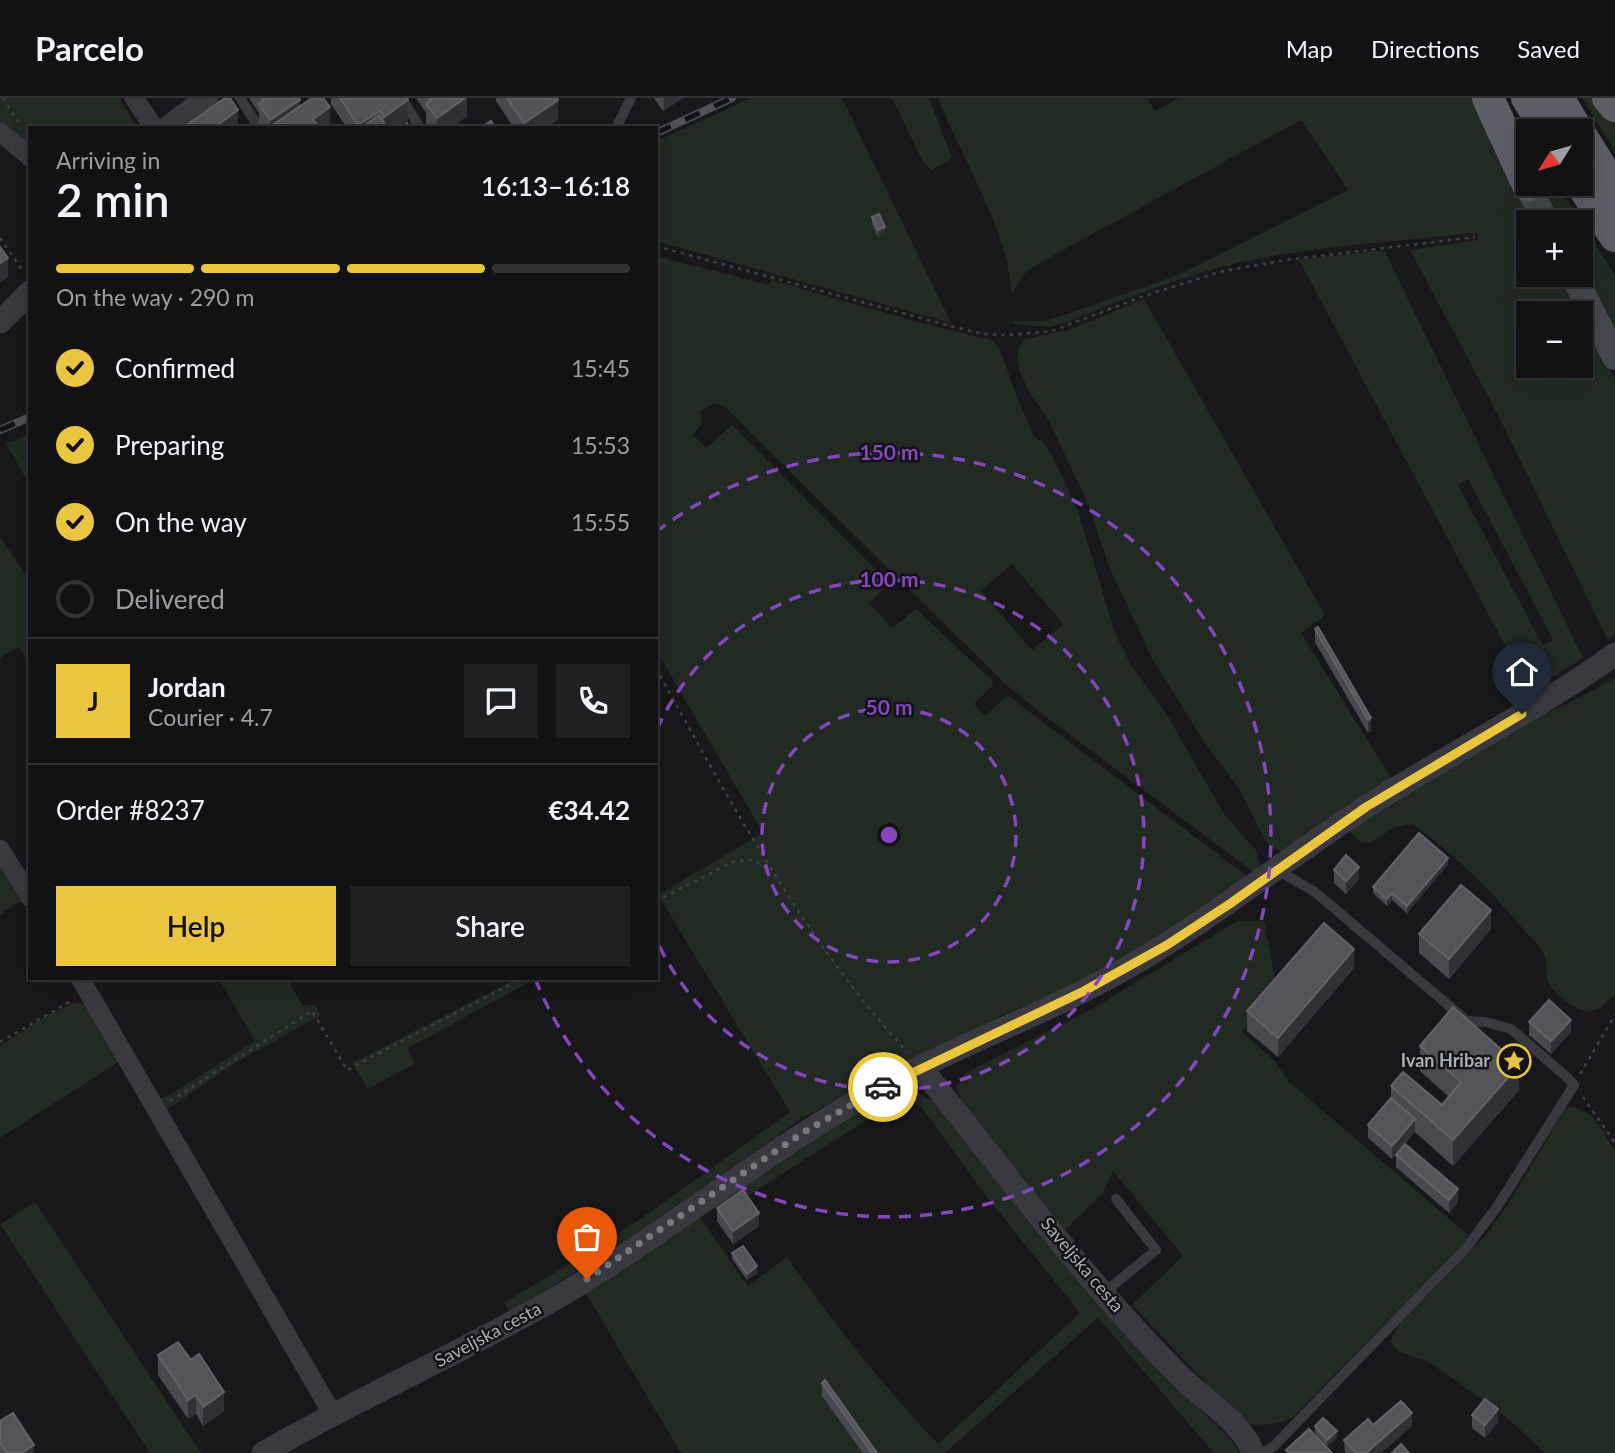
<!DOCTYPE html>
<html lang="en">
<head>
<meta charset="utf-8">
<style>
	:root { --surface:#121214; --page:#1f2022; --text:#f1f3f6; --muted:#9c9ea0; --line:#313234; --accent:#eac53f }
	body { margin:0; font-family:Lato,sans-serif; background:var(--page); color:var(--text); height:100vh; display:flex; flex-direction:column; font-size:26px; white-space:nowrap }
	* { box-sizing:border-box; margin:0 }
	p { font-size:23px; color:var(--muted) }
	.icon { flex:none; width:38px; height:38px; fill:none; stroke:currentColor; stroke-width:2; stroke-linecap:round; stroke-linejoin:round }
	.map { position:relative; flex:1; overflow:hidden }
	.sheet { position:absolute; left:28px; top:28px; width:630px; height:854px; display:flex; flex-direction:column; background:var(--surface); border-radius:0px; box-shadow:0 7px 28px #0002,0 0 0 2px var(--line) }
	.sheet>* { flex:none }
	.needle { width:46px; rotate:233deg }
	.buttons { position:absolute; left:1516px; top:21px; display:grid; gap:14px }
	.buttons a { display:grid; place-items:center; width:77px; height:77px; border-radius:0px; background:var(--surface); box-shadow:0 7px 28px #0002,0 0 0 2px var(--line); font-size:35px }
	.pin { position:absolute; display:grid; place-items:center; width:60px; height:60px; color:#fff; margin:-72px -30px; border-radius:50% 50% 50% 0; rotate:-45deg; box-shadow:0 0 7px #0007 }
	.pin .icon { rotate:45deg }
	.courier { position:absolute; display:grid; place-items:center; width:70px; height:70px; margin:-35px; border:5px solid #eac53f; border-radius:50%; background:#fff; color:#222; box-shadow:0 2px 9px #0007 }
	.headline em { font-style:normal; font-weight:600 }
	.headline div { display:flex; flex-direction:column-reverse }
	.headline { display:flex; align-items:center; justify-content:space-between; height:119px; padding:0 28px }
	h1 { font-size:46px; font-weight:600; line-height:52px }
	.bar { display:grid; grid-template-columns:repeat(4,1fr); gap:10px 7px; align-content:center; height:84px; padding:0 28px }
	.bar i { height:9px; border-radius:5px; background:var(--line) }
	.bar .active { background:var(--accent) }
	.bar p { grid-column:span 4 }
	.line { display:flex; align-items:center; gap:18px; padding:0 28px; border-top:2px solid var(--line) }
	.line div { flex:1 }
	.round { display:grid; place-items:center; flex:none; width:74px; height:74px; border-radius:0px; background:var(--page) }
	ol { padding:0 28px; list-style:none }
	li { display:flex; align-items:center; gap:21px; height:77px }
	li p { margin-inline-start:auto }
	li .icon { padding:7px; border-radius:50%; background:var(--accent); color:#111; stroke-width:4 }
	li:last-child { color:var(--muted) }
	li i { width:38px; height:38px; border:4px solid var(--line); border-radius:50% }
	.primary-button { display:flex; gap:14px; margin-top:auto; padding:14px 28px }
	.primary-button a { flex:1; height:80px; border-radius:0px; background:var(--accent); color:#111; font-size:28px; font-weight:600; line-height:80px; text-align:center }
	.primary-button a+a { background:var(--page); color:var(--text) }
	header { display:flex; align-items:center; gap:42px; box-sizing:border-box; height:98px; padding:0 35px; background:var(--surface); border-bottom:2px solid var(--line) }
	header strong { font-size:33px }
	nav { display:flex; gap:38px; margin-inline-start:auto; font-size:24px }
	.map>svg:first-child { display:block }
	.green { fill:#222a24; fill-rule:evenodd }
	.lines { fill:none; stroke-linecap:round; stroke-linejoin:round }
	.path { stroke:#3f4046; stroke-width:2.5; stroke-dasharray:3.5 5; stroke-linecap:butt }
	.service { stroke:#39393f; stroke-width:10 }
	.minor { stroke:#39393f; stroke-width:19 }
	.tertiary { stroke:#39393f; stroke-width:23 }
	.secondary { stroke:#47484f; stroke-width:26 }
	.trunk { stroke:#5d5e66; stroke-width:32 }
	.rail-casing { stroke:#505158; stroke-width:8 }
	.rail { stroke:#131315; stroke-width:5; stroke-dasharray:16; stroke-linecap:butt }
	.wall { fill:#49494f }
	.shaded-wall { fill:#313135 }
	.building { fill:#54545a; stroke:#626269; stroke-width:2 }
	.done { stroke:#787981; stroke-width:7; stroke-dasharray:0 12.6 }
	.route { stroke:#eac53f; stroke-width:9 }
	.ring { fill:none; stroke:#8546be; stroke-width:3.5; stroke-dasharray:12 9 }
	.labels { text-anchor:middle; stroke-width:5; stroke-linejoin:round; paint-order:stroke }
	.poi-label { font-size:18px; font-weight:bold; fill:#abadb9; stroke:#131315; text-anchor:end }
	.street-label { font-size:18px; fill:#abadb9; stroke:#131315 }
	.centre { fill:#8546be; stroke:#131315; stroke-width:3.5 }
	.ring-label { font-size:21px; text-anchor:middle; font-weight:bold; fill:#8546be; stroke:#131315; stroke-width:5; stroke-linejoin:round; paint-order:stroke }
</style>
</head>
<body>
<header>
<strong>Parcelo</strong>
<nav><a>Map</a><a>Directions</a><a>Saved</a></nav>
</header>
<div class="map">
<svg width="1615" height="1355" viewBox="0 0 1615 1355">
	<rect width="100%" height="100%" fill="#18181a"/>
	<path class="green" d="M0 0H119L136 27 133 30H30V52L0 26Z
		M752 0H842L951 225 656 143V43Z
		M892 0H929L952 60 931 72 923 64Z
		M938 0H1147L1155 13 1179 0H1471L1535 124H1528V177H1562L1615 282V535L1608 542 1499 319 1410 152 1478 142 1479 136 1471 135C1394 144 1314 148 1238 165 1180 178 1123 202 1067 224L1049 229 1014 226 1013 223H1044L1059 219 1178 177 1348 92 1301 22 1034 168 1024 176 1012 196C1009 180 1008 164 1003 148 986 97 958 50 938 0ZM1528 215H1580V268H1528Z
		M1582 0H1596L1615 21V53Z
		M1539 86H1557L1615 177V241L1580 169V124H1558Z
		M1384 152 1583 560 1540 587 1544 594 1533 600 1299 162ZM1468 381 1553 542 1543 548 1458 387Z
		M656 158 769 187 772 182 918 224 991 242 1000 251 1016 297 1035 340 1043 344 1053 359 1078 413 1115 535 1130 565 1167 617 1224 716 1256 752 1260 768 1256 776 1042 616 1004 585 724 308 714 305 700 314 702 326 693 337 706 350 732 327 889 485 869 505 892 530 916 511 992 582 993 587 974 606 985 618 1006 599H1010L1248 779 1249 783 1087 883 1006 915 958 941 879 978 801 1021 659 1121 510 1215 504 1205 603 1146 649 1115 790 1014 658 797 763 735 656 552ZM1012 466 1063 526 1032 552 981 493Z
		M1144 201 1325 517 1301 535 1393 683 1282 753 1271 749 1263 739 1240 692 1207 648 1154 564 1111 473 1085 399 1049 323 1029 294 1020 274 1017 261 1019 250 1024 241 1069 232Z
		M30 336V387L6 346Z
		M0 439 30 484V568L19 549 0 560Z
		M1615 580V896L1600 910 1587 914C1574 910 1551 895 1547 881 1545 871 1548 864 1543 854 1538 845 1529 838 1522 830 1491 791 1453 756 1413 726L1396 729 1369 745 1360 744 1349 732 1403 698 1546 614 1563 608Z
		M0 762 25 801 0 817Z
		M1237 823H1264L1277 892 1242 934 1274 962 1288 983 1467 1136 1466 1143 1292 1320 1274 1326 1249 1327 1225 1305 1132 1207 1183 1158 1113 1073 1102 1096 1065 1132 961 1002 956 988 965 975 1092 911Z
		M218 880H287L302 907H315L321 917 235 965 165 1013 157 1001 171 996 255 943Z
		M519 880H537L408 950 414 966 368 991 352 965Z
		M76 905 86 906 123 961 0 1040V948C24 933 48 913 76 905Z
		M899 991H913L935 1005 1149 1260 1230 1341 1240 1355H1214L1098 1220 945 1355H681L585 1194 699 1118 748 1188 787 1159C834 1225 882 1287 938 1346L1080 1215 987 1099 919 1006 907 1003 873 1018 746 1099 740 1090 799 1050Z
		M1569 1009C1594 1010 1602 1034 1615 1053V1355H1545L1506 1319 1432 1266 1399 1253 1390 1244 1398 1228 1486 1137 1514 1097 1564 1012Z
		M35 1104 201 1355H150L0 1126Z"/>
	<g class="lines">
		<path class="path" d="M3 0 18 23 16 26
			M0 140 24 175
			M656 148 950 228 984 236 1007 237 1052 233 1144 198 1223 173 1286 162 1475 139
			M656 570C730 704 803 840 907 954
			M656 803 735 763 753 762 768 771
			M0 944 71 903
			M1580 976 1615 917
			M1583 999 1615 1045
			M170 1003 312 913 347 972 522 880"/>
		<path class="service" d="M240 0 259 30
			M402 0 420 30
			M616 30 631 0
			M1104 1195 1156 1152 1116 1101
			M1263 1355 1274 1348 1467 1149 1499 1106 1574 987 1568 980 1511 931 1486 924 1467 923 1315 794 1277 772"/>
		<path class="minor" d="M134 0 154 30
			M0 34 30 59
			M0 751 30 799
			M80 880 333 1317"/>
		<path class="tertiary" d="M167 30 207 0
			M0 224 30 194
			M921 970C1005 1074 1086 1184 1181 1279 1202 1300 1244 1326 1253 1355
			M263 1355C364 1297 470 1251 570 1192 677 1127 772 1049 881 989 960 946 1045 916 1123 872 1208 824 1284 762 1366 709 1448 656 1536 613 1615 556"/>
		<path class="secondary" d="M1518 69 1546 124
			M1573 177 1615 259"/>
		<path class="trunk" d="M1488 0 1528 87
			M1527 0 1548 33
			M1558 0 1578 33
			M1608 0 1615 8
			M1580 36 1615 92
			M1580 84 1615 138"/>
		<defs>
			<path id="rail" d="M656 35 732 0
				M0 332 30 319"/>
		</defs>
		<use href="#rail" class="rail-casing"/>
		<use href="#rail" class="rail"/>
	</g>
	<path class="wall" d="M249 0H299L300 8 330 29 328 30H262L259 26V15Z
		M331 0H407L408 22 396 30H347L331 6Z
		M416 0H467V18L451 30H429L426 25V15Z
		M496 0H557L558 21 546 30H514L496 3Z
		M654 0H683L663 13Z
		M872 119 885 136 878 139 872 126Z
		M1315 531 1371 620V633L1368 635 1315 544Z
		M1448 766 1407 815 1392 802 1387 808 1373 795V789Z
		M1334 772 1359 781 1346 796 1334 785Z
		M1491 831 1449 881 1419 855V836Z
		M1354 870 1278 959 1247 933V913Z
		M1529 924 1571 934 1551 956 1529 937Z
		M1420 948 1519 992 1453 1068 1415 1034 1392 1061 1368 1040V1027L1391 1000V988L1442 1007 1449 999 1420 973Z
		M1396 1057 1458 1104 1449 1115 1396 1069Z
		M717 1110 759 1128 733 1146 717 1123Z
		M732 1155 757 1175 747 1182 732 1161Z
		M158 1257 224 1313 203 1328 196 1316 188 1321 158 1277Z
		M822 1285 877 1355H863L822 1298Z
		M1472 1317 1498 1324 1485 1340 1472 1330Z
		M0 1323 34 1355H0Z
		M1373 1327 1412 1328 1381 1355H1345L1344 1342Z
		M1315 1328 1337 1340 1327 1348 1315 1335Z"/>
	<path class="shaded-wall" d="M465 0H467V18L451 30H437V20Z
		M664 0H683L663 13Z
		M300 2V22L274 26V30H270V22Z
		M408 2V22L396 30H384V19Z
		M558 2V21L546 30H524V25Z
		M330 9V29L328 30H313V21Z
		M238 12V30H219V26Z
		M380 13V30H358V27Z
		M885 129V136L878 139V132Z
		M8 160V179L0 184V165Z
		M1371 620V633L1368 635V622Z
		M1448 760V766L1407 815V808Z
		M1359 769V781L1346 796V783Z
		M1392 795V802L1387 808V801Z
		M1491 812V831L1449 881V861Z
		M1354 851V870L1278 959V940Z
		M1571 922V934L1551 956V943Z
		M1519 967V992L1453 1068V1042Z
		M1415 1021V1034L1392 1061V1048Z
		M1458 1091V1104L1449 1115V1102Z
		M759 1115V1128L733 1146V1133Z
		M757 1168V1175L747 1182V1176Z
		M224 1294V1313L203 1328V1309Z
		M196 1297V1316L188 1321V1302Z
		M1498 1311V1324L1485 1340V1327Z
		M1412 1315V1328L1381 1355H1366Z
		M1337 1333V1340L1327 1348V1342Z
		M34 1347V1355H22Z"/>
	<path class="building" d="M225 0H230L238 12 219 26 222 30H188L187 27Z
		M262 0H299L300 2 270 22 259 6 264 3Z
		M312 0H323L330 9 313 21 319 30H276L274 26Z
		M340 0H407L408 2 384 19 380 13 358 27Z
		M429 0H465L437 20 426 6 431 2Z
		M507 0H557L558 2 524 25Z
		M379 17 387 30H361Z
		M491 23 495 30H480Z
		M407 25 410 30H401Z
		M879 116 885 129 878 132 872 119Z
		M0 149 8 160 0 165Z
		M1318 529 1371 620 1368 622 1315 531Z
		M1419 735 1448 760 1407 808 1392 795 1387 801 1373 789Z
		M1346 757 1359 769 1346 783 1334 772Z
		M1461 787 1491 812 1449 861 1419 836Z
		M1324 825 1354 851 1278 940 1247 913Z
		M1549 902 1571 922 1551 943 1529 924Z
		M1453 909 1519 967 1453 1042 1391 988 1403 974 1442 1007 1461 984 1420 948Z
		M1391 1000 1415 1021 1392 1048 1368 1027Z
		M1405 1046 1458 1091 1449 1102 1396 1057Z
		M743 1092 759 1115 733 1133 717 1110Z
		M743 1148 757 1168 747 1176 732 1155Z
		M178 1244 191 1262 199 1256 224 1294 203 1309 196 1297 188 1302 158 1257Z
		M825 1282 877 1355H872L822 1285Z
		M1485 1301 1498 1311 1485 1327 1472 1317Z
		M1401 1303 1412 1315 1366 1355H1356L1344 1342 1368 1321 1373 1327Z
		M13 1315 34 1347 22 1355H7L0 1345V1323Z
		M1323 1320 1337 1333 1327 1342 1315 1328Z
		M1309 1331 1332 1355H1289L1286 1352Z
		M1401 1346 1409 1355H1392Z"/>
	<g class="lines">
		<path class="done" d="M587 1181 804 1034 883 989"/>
		<path class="route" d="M883 989 1084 893 1167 847 1231 805 1366 709 1522 616"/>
	</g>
	<g class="ring">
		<circle cx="889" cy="737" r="127"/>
		<path d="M657 631A255 255 0 1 1 657 843"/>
		<path d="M656 434A382 382 0 1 1 536 883"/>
	</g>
	<defs>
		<symbol id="sight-ring" viewBox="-11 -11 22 22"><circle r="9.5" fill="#131315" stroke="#eac53f" stroke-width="1.5"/><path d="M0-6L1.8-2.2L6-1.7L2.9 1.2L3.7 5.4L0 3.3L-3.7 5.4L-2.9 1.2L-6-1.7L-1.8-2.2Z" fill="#eac53f"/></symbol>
	</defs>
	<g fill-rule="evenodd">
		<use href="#sight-ring" x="1495" y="944" width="38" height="38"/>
	</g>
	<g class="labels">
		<g class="poi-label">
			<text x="1490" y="969">Ivan Hribar</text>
		</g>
		<g class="street-label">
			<text transform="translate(1082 1167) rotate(50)" y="6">Saveljska cesta</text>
			<text transform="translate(488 1237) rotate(-28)" y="6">Saveljska cesta</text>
		</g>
	</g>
	<circle cx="889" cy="737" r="10" class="centre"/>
	<g class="ring-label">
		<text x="889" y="362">150 m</text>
		<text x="889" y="489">100 m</text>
		<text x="889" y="617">50 m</text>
	</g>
</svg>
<div class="buttons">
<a><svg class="needle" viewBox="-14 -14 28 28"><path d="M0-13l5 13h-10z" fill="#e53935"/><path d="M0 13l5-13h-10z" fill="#9c9ea0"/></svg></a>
<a>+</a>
<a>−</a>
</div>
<div class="pin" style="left:587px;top:1181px;background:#ea580c"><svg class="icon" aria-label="bag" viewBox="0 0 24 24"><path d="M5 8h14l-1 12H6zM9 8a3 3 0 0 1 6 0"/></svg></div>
<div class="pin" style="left:1522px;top:616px;background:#1f2937"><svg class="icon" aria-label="home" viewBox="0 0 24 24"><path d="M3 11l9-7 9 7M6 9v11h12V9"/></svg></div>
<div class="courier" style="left:883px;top:989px"><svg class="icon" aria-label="car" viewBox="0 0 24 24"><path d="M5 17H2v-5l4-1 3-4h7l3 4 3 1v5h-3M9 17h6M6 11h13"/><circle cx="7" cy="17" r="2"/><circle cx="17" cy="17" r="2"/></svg></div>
<section class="sheet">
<div class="headline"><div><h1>2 min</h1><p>Arriving in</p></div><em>16:13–16:18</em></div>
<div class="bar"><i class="active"></i><i class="active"></i><i class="active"></i><i></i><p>On the way · 290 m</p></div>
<ol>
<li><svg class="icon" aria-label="check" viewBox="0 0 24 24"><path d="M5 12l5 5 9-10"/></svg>Confirmed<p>15:45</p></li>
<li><svg class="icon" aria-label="check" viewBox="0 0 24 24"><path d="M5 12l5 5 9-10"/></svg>Preparing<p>15:53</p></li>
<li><svg class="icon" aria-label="check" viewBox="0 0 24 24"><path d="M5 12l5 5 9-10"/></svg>On the way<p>15:55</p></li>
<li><i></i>Delivered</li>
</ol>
<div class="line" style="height:126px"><b class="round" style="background:var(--accent);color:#111">J</b><div><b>Jordan</b><p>Courier · 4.7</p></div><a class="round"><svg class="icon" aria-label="chat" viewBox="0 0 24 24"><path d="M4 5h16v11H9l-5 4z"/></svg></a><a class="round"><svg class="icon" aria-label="phone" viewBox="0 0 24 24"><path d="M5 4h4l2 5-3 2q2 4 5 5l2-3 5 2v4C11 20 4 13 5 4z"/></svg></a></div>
<div class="line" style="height:91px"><div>Order #8237</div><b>€34.42</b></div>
<div class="primary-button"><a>Help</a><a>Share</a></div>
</section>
</div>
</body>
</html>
